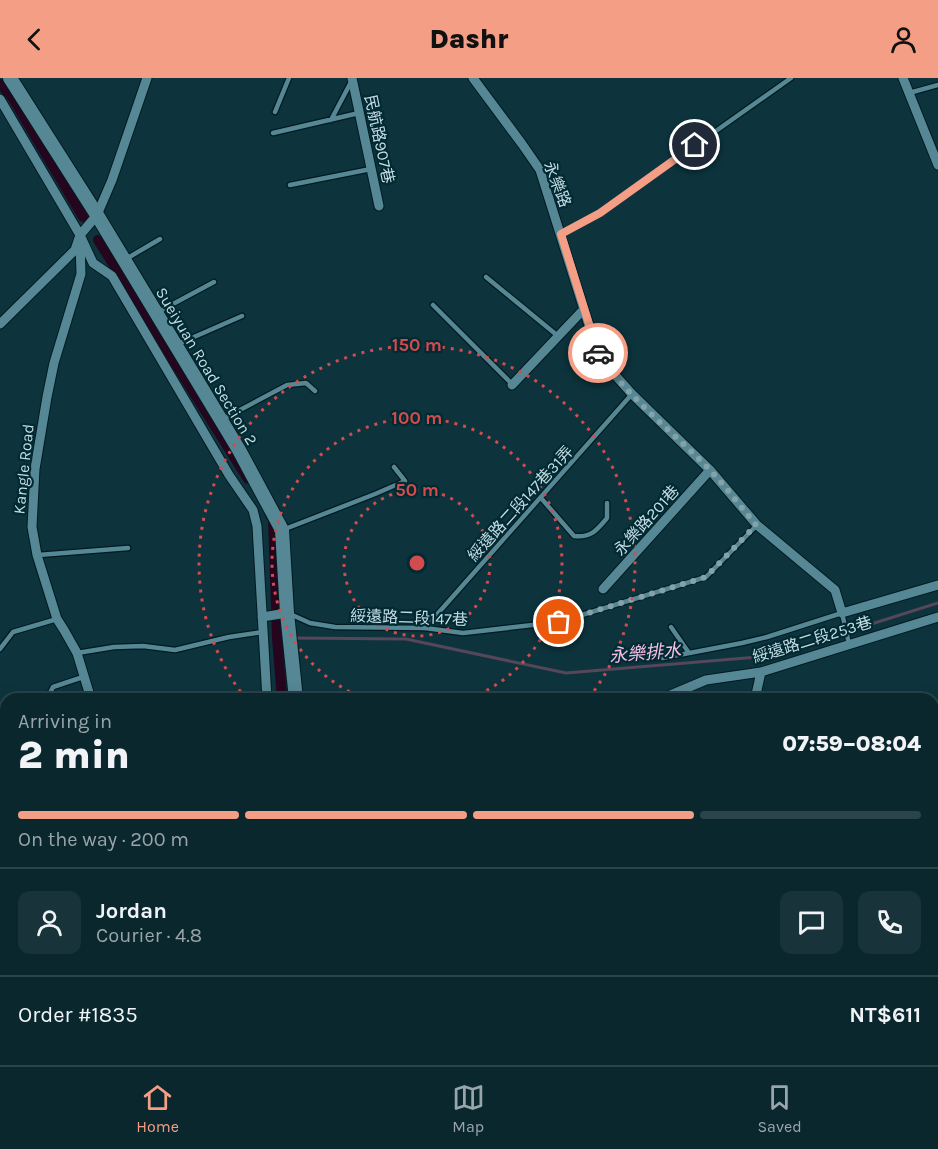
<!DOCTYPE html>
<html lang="en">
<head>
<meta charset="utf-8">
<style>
	:root { --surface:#0a272e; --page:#18333a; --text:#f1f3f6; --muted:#99a5aa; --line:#2a444a; --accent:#f49e86 }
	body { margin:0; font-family:Karla,"Noto Sans TC",sans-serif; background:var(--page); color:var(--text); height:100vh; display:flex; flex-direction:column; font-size:22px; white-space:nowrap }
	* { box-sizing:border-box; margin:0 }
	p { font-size:20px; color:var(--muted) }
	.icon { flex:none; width:33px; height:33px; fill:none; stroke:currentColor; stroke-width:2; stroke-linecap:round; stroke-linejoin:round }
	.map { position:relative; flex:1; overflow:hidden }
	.sheet { position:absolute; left:0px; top:615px; width:939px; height:372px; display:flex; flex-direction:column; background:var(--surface); border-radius:18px 18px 0 0; box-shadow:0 3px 15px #0003,0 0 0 2px var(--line) }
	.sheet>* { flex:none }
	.pin { position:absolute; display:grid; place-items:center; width:51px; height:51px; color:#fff; margin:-26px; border:3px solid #fff; border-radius:50%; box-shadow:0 2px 6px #0007 }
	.courier { position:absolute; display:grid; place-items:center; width:60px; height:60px; margin:-30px; border:4px solid #f49e86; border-radius:50%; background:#fff; color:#222; box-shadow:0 2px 8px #0007 }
	.summary em { font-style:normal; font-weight:800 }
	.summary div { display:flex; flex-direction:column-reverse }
	.summary { display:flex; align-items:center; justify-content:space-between; height:102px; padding:0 18px }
	h1 { font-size:39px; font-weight:800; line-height:45px }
	.bar { display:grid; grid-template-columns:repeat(4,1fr); gap:9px 6px; align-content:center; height:72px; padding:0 18px }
	.bar i { height:8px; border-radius:4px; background:var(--line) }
	.bar .active { background:var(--accent) }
	.bar p { grid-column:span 4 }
	.line { display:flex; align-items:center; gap:15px; padding:0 18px; border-top:2px solid var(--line) }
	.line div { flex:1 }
	.round { display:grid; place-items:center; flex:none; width:63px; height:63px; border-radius:12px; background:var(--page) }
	header { display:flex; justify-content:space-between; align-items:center; height:78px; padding:0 18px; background:var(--accent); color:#111; font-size:27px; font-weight:800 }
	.tab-bar { display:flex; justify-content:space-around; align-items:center; height:84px; border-top:2px solid var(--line); background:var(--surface); font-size:16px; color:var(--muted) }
	.tab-bar a { display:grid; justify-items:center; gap:3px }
	.tab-bar .active { color:var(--accent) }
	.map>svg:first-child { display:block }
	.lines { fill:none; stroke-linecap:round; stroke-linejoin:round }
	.stream { stroke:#55465a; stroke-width:3 }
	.canal { stroke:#26061f; stroke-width:10 }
	.lane-casing { stroke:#021a21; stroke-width:7 }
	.street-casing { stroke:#021a21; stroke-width:11 }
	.secondary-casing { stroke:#021a21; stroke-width:16 }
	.lane { stroke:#568794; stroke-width:4.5 }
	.street { stroke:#568794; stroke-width:9 }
	.secondary { stroke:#568794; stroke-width:14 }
	.done { stroke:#84a2aa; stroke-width:6; stroke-dasharray:0 10.8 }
	.route { stroke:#f49e86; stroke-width:8 }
	.ring { fill:none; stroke:#d24c4e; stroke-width:3; stroke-dasharray:3 6 }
	.labels { text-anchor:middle; stroke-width:4.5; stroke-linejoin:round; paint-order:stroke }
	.street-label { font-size:16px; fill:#c4dde4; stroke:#022a33 }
	.water-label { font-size:18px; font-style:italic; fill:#f6c1e7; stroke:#022a33 }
	.centre { fill:#d24c4e; stroke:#022a33; stroke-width:3 }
	.ring-label { font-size:18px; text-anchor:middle; font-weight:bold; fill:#d24c4e; stroke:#022a33; stroke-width:4.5; stroke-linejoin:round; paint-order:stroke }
</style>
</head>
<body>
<header><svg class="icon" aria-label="back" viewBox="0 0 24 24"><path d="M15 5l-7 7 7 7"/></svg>Dashr<svg class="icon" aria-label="person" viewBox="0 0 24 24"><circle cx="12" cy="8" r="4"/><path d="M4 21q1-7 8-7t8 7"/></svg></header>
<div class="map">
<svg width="938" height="987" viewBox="0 0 938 987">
	<rect width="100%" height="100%" fill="#0d343d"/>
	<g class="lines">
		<path class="stream" d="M294 560 406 561 566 595 770 578 938 525"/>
		<path class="canal" d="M0 6 12 19 83 139
			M98 162 248 401
			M270 437 273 441 277 560 282 621
			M479 981 482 987"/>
		<defs>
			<path id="lane" d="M909 15 938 7
				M275 34 289 0
				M331 42 351 4
				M273 55 359 35
				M290 107 371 91
				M561 156 600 135 791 0
				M126 181 160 161
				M486 199 558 258
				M433 227 512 306
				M158 234 214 204
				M178 266 242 238
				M223 341 287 307 306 305 315 313
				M541 420 574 458C591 460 597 452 607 440V425
				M285 451 375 416 405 403 394 389
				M38 477 128 470
				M290 536 310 545 335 549 425 550 463 555 559 544 706 499 757 447
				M671 549 689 575
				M425 550 632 316
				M0 571 13 554 57 541
				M77 575 114 569 143 568 175 572 229 559 263 554
				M636 578 663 580 742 565 767 559 842 535 849 566
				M47 621 53 609 83 599
				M0 651 6 650
				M0 711H6
				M0 814 6 819
				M0 946 6 945
				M182 981 186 987"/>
			<path id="street" d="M352 0 379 128
				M473 0 522 66 540 92 598 276 615 297 632 316 710 392 757 447 835 512 842 535 938 507
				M903 0 938 87
				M0 21 80 157 93 185 112 198 229 397 253 432 257 448 267 621
				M80 163 81 196 54 285 47 319 35 391 32 449 37 477 57 541 64 552 77 575 91 621
				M0 246 75 172 80 157 97 137 112 102 147 0
				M512 307 584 231
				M603 511 710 392
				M262 539 287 535
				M661 621 706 602 761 594 938 539
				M755 621 761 594
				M468 981 472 987
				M53 987 58 981"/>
			<path id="secondary" d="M10 0 97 137 221 342 239 372 282 452 287 535 296 621
				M498 981 502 987"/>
		</defs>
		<use href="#lane" class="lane-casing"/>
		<use href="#street" class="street-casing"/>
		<use href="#secondary" class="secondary-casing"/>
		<use href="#lane" class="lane"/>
		<use href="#street" class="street"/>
		<use href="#secondary" class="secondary"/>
	</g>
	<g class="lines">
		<path class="done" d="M559 544 706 499 756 447C741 429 726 409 709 391 672 353 627 319 598 275"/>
		<path class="route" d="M598 275 561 156 600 135 695 67"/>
	</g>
	<g class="ring">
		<circle cx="417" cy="485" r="73"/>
		<path d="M366 621A145 145 0 1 1 468 621"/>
		<path d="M246 621A218 218 0 1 1 588 621"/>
	</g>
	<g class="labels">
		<g class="street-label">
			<text transform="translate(380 61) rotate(78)" y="6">民航路907巷</text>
			<text transform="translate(558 106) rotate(69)" y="6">永樂路</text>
			<text transform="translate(207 288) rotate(59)" y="6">Sueiyuan Road Section 2</text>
			<text transform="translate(23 391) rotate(-84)" y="6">Kangle Road</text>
			<text transform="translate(520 425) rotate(-48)" y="6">綏遠路二段147巷31弄</text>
			<text transform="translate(646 442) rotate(-48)" y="6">永樂路201巷</text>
			<text transform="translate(409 539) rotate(2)" y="6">綏遠路二段147巷</text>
			<text transform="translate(812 561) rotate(-17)" y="6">綏遠路二段253巷</text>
		</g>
		<g class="water-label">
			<text transform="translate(645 575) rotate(-5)" y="6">永樂排水</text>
		</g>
	</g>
	<circle cx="417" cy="485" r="9" class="centre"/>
	<g class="ring-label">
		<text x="417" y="273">150 m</text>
		<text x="417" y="346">100 m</text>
		<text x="417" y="418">50 m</text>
	</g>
</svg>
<div class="pin" style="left:559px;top:544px;background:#ea580c"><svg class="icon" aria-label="bag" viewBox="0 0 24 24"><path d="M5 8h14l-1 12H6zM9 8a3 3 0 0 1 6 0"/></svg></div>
<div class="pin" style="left:695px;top:67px;background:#1f2937"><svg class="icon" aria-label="home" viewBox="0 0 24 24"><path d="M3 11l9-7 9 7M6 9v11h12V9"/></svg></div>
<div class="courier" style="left:598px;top:275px"><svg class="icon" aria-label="car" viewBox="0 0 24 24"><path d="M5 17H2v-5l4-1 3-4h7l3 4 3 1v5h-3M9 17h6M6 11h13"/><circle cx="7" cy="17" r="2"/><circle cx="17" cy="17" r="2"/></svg></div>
<section class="sheet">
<div class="summary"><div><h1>2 min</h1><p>Arriving in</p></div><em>07:59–08:04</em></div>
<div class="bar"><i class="active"></i><i class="active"></i><i class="active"></i><i></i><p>On the way · 200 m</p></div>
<div class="line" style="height:108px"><a class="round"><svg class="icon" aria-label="person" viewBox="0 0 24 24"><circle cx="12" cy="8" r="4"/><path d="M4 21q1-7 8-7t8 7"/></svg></a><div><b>Jordan</b><p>Courier · 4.8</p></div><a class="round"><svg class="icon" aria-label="chat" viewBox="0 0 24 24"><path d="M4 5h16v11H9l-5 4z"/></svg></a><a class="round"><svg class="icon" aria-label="phone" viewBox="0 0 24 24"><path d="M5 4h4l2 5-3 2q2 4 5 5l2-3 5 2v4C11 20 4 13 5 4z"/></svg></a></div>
<div class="line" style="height:78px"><div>Order #1835</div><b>NT$611</b></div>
</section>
</div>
<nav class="tab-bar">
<a class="active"><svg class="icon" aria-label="home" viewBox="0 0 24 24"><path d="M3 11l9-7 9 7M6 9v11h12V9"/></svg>Home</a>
<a><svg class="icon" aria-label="map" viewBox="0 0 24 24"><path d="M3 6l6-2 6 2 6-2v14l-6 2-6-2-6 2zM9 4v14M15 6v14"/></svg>Map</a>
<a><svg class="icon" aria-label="saved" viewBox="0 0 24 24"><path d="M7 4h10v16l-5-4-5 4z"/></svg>Saved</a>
</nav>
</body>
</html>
